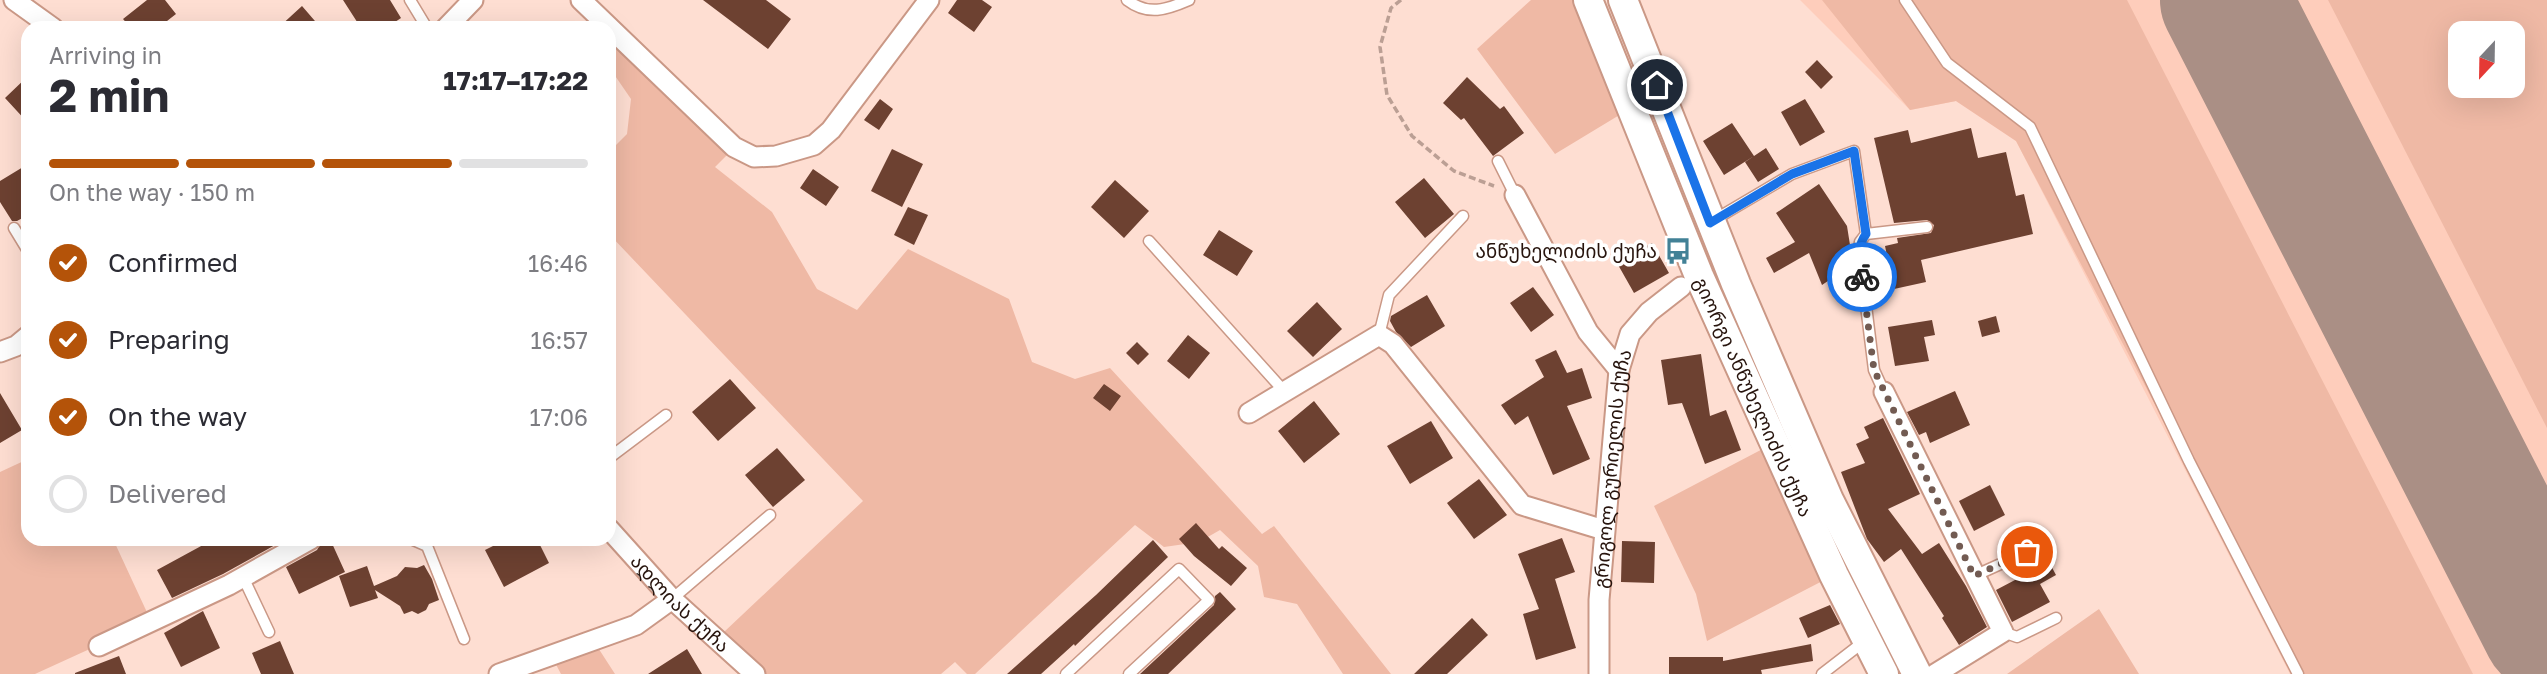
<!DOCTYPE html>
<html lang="en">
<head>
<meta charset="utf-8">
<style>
	:root { --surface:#fff; --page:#f7f7f7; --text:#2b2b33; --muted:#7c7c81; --line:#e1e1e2; --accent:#b45309 }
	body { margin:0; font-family:"Golos Text","Noto Sans Georgian",sans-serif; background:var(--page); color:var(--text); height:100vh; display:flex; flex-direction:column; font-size:26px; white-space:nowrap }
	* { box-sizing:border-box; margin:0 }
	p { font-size:23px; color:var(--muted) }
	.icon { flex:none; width:38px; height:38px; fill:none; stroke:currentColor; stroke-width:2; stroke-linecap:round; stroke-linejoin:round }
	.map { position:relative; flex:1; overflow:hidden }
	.sheet { position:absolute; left:21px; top:21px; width:595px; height:525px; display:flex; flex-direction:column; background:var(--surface); border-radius:21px; box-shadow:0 7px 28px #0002 }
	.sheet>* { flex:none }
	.needle { width:46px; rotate:202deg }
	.tools { position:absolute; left:2448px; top:21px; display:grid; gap:14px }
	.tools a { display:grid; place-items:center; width:77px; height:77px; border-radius:14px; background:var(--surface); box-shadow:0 7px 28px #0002; font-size:35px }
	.pin { position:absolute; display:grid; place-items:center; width:60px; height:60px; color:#fff; margin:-30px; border:4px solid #fff; border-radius:50%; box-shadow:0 2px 7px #0007 }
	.courier { position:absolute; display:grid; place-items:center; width:70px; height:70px; margin:-35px; border:5px solid #1a73e8; border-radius:50%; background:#fff; color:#222; box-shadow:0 2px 9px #0007 }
	.overview em { font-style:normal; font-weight:700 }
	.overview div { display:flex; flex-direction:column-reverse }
	.overview { display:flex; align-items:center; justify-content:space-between; height:119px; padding:0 28px }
	h1 { font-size:46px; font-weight:700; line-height:52px }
	.bar { display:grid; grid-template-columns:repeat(4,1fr); gap:10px 7px; align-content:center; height:84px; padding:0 28px }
	.bar i { height:9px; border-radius:5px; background:var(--line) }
	.bar .on { background:var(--accent) }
	.bar p { grid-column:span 4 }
	ol { padding:0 28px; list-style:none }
	li { display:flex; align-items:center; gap:21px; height:77px }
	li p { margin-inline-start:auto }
	li .icon { padding:7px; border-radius:50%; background:var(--accent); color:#fff; stroke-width:4 }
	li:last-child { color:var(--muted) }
	li i { width:38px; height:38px; border:4px solid var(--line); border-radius:50% }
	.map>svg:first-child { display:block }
	.built { fill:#fecdbb; fill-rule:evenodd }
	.green { fill:#efb9a5; fill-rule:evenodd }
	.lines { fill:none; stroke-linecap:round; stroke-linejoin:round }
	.runway { stroke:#aa8f85; stroke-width:130 }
	.building { fill:#6d4131 }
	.lane-casing { stroke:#ca9886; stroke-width:13 }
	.street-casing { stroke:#ca9886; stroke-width:23 }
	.secondary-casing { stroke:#ca9886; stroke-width:32 }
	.path { stroke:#bb9f94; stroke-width:3.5; stroke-dasharray:7 3.5; stroke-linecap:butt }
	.lane { stroke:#fff; stroke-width:10 }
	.street { stroke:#fff; stroke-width:19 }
	.secondary { stroke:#fff; stroke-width:28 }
	.done { stroke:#725b52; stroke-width:7; stroke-dasharray:0 12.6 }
	.route { stroke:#1a73e8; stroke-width:9 }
	.labels { text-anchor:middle; stroke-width:7; stroke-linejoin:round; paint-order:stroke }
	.poi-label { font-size:19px; fill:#27140d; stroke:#fff; text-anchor:end }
	.street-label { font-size:19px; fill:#27140d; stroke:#fff }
</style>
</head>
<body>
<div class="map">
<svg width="2547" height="674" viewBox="0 0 2547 674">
	<rect width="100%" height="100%" fill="#feded2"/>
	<path class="built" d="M1800 0H2547V674H2290L2016 141 1956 101 1910 110ZM2460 33H2513V86H2460Z"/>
	<path class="green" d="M1531 0H1588L1631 108 1555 154 1477 49Z
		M1822 0H2127L2473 674H2297L2016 141 1956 101 1910 110Z
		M2328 0H2547V428ZM2460 33H2513V86H2460Z
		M609 39 730 152 715 167 772 212 817 289 857 310 908 249 1009 299 1032 362 1075 379 1110 368 1262 534 1274 526 1391 674H1343L1297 604 1264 597 1258 566 1220 530 1199 542 1164 547 1135 525 975 674H967L955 662 941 674H766L724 632 863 501 609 234V152L627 134 631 99 609 67Z
		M1774 443 1834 575 1707 641 1696 594 1654 506Z
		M28 459V539H113L151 621 35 674H0V472Z
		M2099 609 2139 674H2007Z
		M593 640 615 674H561L551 655Z"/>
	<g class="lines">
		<path class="runway" d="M2225 0 2547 628"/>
	</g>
	<path class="building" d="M147 0H165L176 14 158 28H131L123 19Z
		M343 0H390L401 18 386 28H361Z
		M703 0H766L791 19 768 49Z
		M957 0H982L992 7 974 32 948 13Z
		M302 6 321 28H278Z
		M1817 60 1833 77 1821 89 1805 72Z
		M28 76V123L5 98Z
		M1467 77 1500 109 1504 106 1524 133 1493 156 1464 118 1461 120 1443 103Z
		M880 99 893 109 879 130 864 120Z
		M1805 99 1825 132 1800 146 1781 112Z
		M1732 123 1754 156 1724 175 1703 141Z
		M1971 128 1978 158 2006 152 2016 196 2024 194 2033 234 1921 260 1926 282 1894 289 1885 246 1898 243 1897 238 1931 233 1934 225 1927 220 1894 223 1874 138 1908 130 1911 143Z
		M1766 148 1779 169 1758 182 1745 162Z
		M892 149 923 164 902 207 871 191Z
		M28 164V215L17 221H12L0 202V181Z
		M813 169 839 187 826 206 800 188Z
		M1424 178 1454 214 1425 238 1395 202Z
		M1115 180 1149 211 1124 238 1091 207Z
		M1819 184 1847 226 1853 264 1822 285 1809 253 1774 273 1766 258 1795 242 1776 213Z
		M908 207 928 215 914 245 894 235Z
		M1219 230 1253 251 1237 276 1203 255Z
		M1652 243 1669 273 1634 293 1617 263Z
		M1533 287 1554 315 1531 332 1510 303Z
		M1427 295 1445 326 1411 347 1396 332 1390 321 1391 316Z
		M1317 302 1342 329 1313 357 1287 331Z
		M1996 316 2000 332 1982 337 1978 321Z
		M1932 320 1935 335 1924 337 1929 361 1895 366 1888 327Z
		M1188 335 1210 353 1189 379 1167 361Z
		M1137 342 1149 354 1138 365 1126 353Z
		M1556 350 1567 373 1582 368 1592 398 1567 406 1590 459 1553 475 1528 416 1515 425 1501 405 1544 377 1535 360Z
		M1701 354 1710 416 1726 410 1741 450 1705 464 1682 403 1668 405 1661 360Z
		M730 379 756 408 718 441 692 412Z
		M1104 384 1121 396 1110 411 1093 398Z
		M1955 391 1970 425 1930 443 1926 432 1919 435 1907 412Z
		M0 393 22 430 0 443Z
		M1314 401 1340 434 1304 463 1278 431Z
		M1883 418 1920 494 1888 509 1922 554 1939 543 1966 586 1987 627 1959 645 1942 618 1944 616 1901 549 1884 562 1867 539 1841 472 1865 463 1856 444 1869 438 1864 427Z
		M1431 421 1453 458 1410 484 1387 446Z
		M777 448 805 480 773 507 745 475Z
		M1479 479 1507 515 1474 539 1447 503Z
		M1990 485 2005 515 1974 531 1959 501Z
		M1196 523 1219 549 1222 546 1247 568 1231 586 1194 556 1179 539Z
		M1562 538 1575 572 1555 579 1576 648 1536 660 1523 614 1539 609 1518 554Z
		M214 539H286L223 574 172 598 157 570Z
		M323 539H330L345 572 299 594 286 567 317 550Z
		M507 539H537L549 563 504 587 485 550Z
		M1153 540 1168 557 1075 646 1074 644 1041 674H1007L1096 595Z
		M1622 541 1655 542 1654 583 1621 582Z
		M2049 562 2056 575 2040 584 2050 602 2012 622 1996 590Z
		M424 565 432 579 439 600 429 604 426 610 418 614 412 611 404 614 400 606 375 590 378 598 350 607 339 576 367 566 374 586 397 576 405 567 417 568Z
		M1220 592 1236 609 1168 674H1140L1214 605 1215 596Z
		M1830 605 1840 624 1808 638 1799 618Z
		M203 611 220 648 181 667 164 633Z
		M1472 618 1488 635 1447 674H1414Z
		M280 641 294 674H261L252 653Z
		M1811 644 1813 661 1761 670 1762 674H1669V657H1723V661Z
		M687 649 702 674H648Z
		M119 656 126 674H75V673Z"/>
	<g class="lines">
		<defs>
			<path id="lane" d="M410 0 427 28
				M1127 0C1148 16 1166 10 1189 0
				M1905 0 1947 63 2030 127 2189 461 2298 674
				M1498 161 1515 195
				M1714 220 1792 174 1854 151 1866 234 1860 242 1859 249 1874 370 1884 392
				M14 228 28 251
				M1866 234 1927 227
				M1149 241 1284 391
				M1379 335 1389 295 1463 216
				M609 458 666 415
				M411 539 427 546 464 639
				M1974 576 2027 552 2028 538
				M243 577 269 632
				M672 599 770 515
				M2003 632 2017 637 2056 618
				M1066 674 1179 569 1209 600 1129 674
				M1822 674 1866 640"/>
			<g id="street">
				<path d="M14 0 53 28"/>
				<path d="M581 0 734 147 754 157 776 156 814 145 831 130 929 0"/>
				<path d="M446 28 473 0"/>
				<path d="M1515 195 1588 332 1619 370"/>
				<path d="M0 352 16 346 28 336"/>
				<path d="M1884 392 2003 632 1935 674"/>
				<path d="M1249 413 1379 335 1393 344 1522 505 1604 530"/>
				<path id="s1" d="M609 529 672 599 755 674"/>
				<path d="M99 646 229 585 311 539"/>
				<path d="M499 674 636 625 672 599"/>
				<path id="s2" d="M1599 674V600L1619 370 1630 334 1649 312 1681 287"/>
			</g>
			<g id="secondary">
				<path id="s3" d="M1588 0 1699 276 1834 575 1884 674"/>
				<path d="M1623 0 1736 284 1829 500 1917 674"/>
			</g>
		</defs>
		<use href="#lane" class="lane-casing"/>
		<use href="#street" class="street-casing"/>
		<use href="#secondary" class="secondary-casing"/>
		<path class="path" d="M1401 0 1391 8 1380 47 1387 95 1412 136 1454 171 1494 186"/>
		<use href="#lane" class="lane"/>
		<use href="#street" class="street"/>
		<use href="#secondary" class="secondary"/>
	</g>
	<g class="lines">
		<path class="done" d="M1862 277 1874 370 1974 576 2027 552"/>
		<path class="route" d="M1657 85 1710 223 1792 174 1854 151 1866 234C1856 248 1860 261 1862 277"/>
	</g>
	<defs>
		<symbol id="bus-bare" viewBox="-9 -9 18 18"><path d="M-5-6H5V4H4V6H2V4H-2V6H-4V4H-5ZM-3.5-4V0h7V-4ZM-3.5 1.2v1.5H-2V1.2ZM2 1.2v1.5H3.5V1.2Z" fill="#428196" stroke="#fff" stroke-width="2.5" paint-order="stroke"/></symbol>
	</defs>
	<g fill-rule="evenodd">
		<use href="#bus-bare" x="1659" y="232" width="38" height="38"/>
	</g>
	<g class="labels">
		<g class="poi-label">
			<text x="1657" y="258">ანწუხელიძის ქუჩა</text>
		</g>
		<g class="street-label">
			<text dy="7" stroke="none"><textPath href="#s3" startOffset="430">გიორგი ანწუხელიძის ქუჩა</textPath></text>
			<text dy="7" stroke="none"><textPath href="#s2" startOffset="206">გრიგოლ გურიელის ქუჩა</textPath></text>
			<text dy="7" stroke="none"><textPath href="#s1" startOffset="103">ადლიას ქუჩა</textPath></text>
		</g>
	</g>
</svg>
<div class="tools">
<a><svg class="needle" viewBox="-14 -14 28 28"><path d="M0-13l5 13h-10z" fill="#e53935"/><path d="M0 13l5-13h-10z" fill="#7c7c81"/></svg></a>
</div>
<div class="pin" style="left:2027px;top:552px;background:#ea580c"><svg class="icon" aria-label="bag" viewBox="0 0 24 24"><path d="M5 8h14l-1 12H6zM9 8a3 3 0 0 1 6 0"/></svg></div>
<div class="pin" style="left:1657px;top:85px;background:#1f2937"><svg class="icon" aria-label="home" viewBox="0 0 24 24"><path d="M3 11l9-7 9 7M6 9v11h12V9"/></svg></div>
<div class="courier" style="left:1862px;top:277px"><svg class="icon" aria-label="bike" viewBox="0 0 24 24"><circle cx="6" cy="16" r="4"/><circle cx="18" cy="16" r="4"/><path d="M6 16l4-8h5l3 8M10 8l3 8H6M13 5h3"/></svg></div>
<section class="sheet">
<div class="overview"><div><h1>2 min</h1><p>Arriving in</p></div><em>17:17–17:22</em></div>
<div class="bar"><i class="on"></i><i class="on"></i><i class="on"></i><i></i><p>On the way · 150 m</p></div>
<ol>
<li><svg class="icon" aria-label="check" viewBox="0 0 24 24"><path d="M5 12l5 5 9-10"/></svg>Confirmed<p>16:46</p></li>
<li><svg class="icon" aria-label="check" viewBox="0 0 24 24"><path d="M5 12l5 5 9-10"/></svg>Preparing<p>16:57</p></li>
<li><svg class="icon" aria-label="check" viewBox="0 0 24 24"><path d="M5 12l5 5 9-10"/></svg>On the way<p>17:06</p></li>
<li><i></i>Delivered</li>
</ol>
</section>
</div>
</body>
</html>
